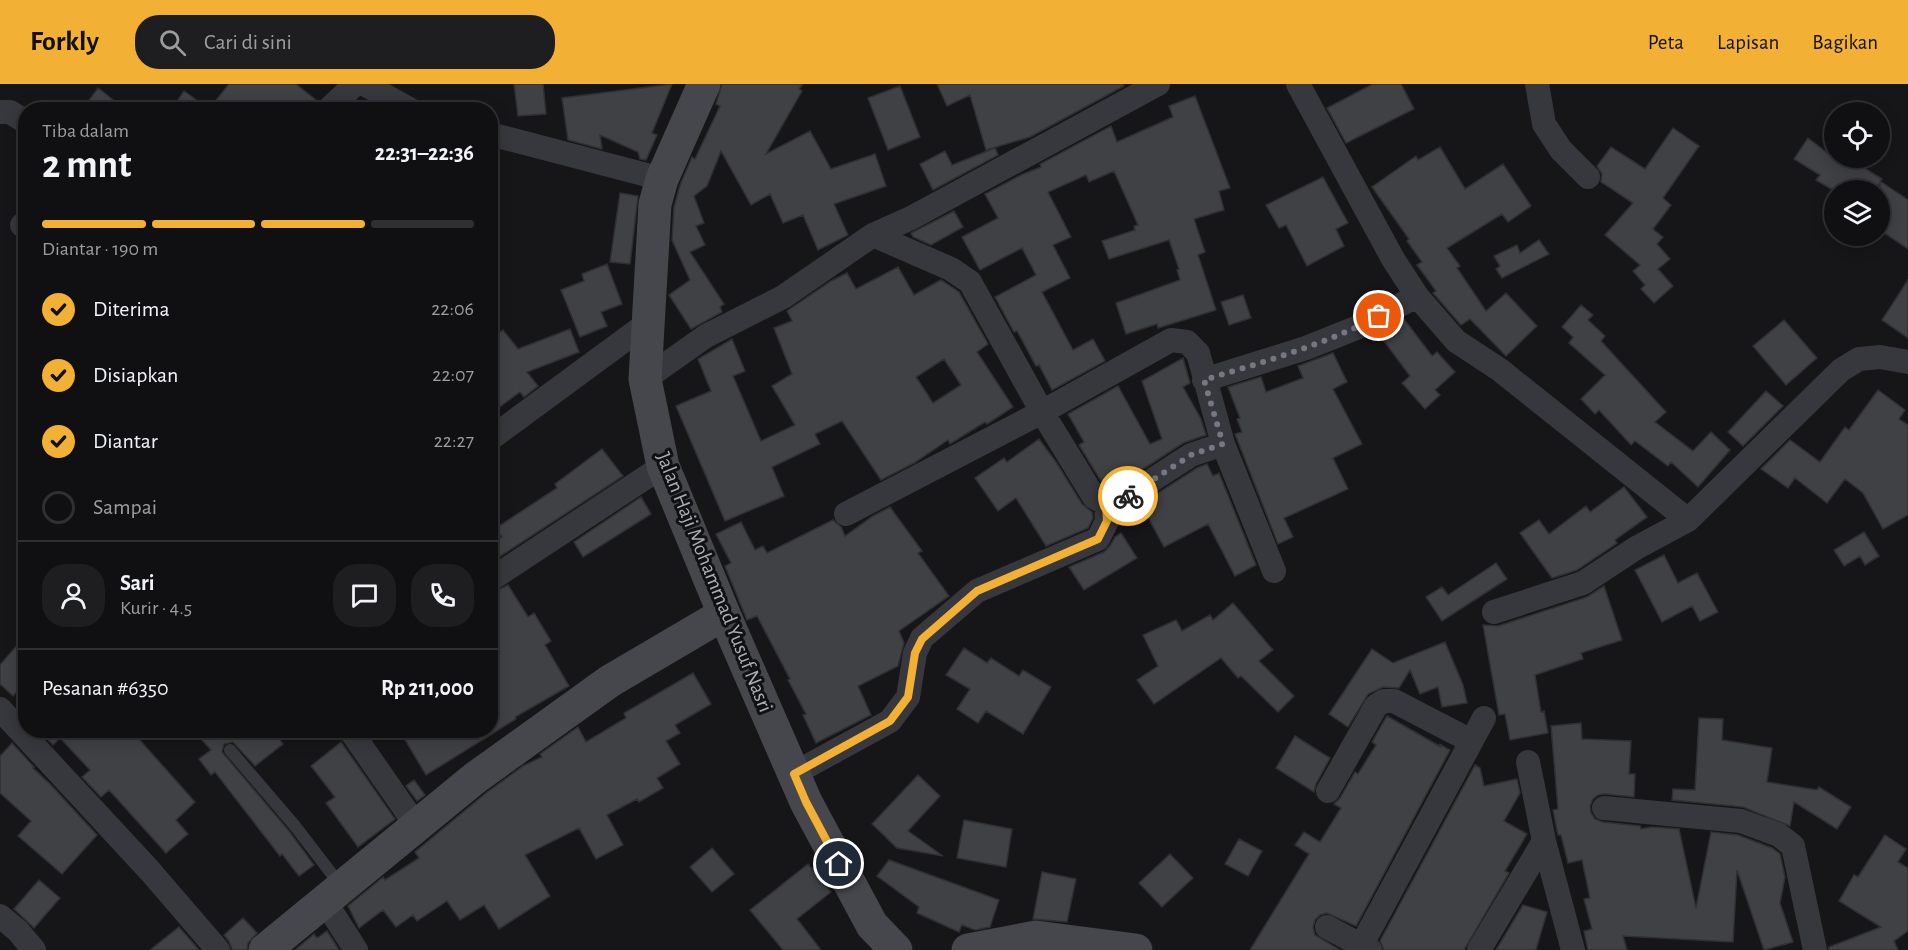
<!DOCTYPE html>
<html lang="id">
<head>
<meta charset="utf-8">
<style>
	:root { --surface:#101012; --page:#1e1e20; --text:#f1f3f6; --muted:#9c9d9f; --line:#303032; --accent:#f2b134 }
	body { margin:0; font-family:"Alegreya Sans",sans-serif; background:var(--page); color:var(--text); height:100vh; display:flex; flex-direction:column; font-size:22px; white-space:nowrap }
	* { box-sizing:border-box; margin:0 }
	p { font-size:20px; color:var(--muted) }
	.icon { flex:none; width:33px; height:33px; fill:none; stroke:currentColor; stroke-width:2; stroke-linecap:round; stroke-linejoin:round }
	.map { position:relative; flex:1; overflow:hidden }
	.drawer { position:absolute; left:18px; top:18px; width:480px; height:636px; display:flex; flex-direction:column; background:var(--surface); border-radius:24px; box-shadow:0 3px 15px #0003,0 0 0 2px var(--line) }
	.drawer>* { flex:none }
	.controls { position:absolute; left:1824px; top:18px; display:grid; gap:12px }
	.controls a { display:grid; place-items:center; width:66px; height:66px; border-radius:50%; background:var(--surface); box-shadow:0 3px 15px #0003,0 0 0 2px var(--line); font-size:30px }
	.pin { position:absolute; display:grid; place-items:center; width:51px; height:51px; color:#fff; margin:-26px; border:3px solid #fff; border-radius:50%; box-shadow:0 2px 6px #0007 }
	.courier { position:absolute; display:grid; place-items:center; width:60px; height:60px; margin:-30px; border:4px solid #f2b134; border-radius:50%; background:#fff; color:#222; box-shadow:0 2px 8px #0007 }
	.headline em { font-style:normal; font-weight:700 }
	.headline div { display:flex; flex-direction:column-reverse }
	.headline { display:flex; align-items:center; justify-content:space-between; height:102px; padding:0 24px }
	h1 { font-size:39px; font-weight:700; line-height:45px }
	.bar { display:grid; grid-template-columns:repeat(4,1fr); gap:9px 6px; align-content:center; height:72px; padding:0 24px }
	.bar i { height:8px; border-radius:4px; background:var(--line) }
	.bar .active { background:var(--accent) }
	.bar p { grid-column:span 4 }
	.line { display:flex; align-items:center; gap:15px; padding:0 24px; border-top:2px solid var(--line) }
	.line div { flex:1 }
	.round { display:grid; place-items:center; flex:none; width:63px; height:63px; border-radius:24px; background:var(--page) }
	ol { padding:0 24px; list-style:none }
	li { display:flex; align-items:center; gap:18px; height:66px }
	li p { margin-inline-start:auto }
	li .icon { padding:6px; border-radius:50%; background:var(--accent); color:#111; stroke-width:4 }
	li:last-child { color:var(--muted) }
	li i { width:33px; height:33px; border:3px solid var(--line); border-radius:50% }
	header { display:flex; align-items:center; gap:36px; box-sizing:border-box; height:84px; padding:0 30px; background:var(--accent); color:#111 }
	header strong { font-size:28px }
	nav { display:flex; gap:33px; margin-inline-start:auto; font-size:21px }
	.search { width:420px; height:54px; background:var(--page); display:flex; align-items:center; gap:15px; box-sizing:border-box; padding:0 21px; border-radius:24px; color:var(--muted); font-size:22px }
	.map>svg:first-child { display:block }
	.building { fill:#404145; stroke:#303034; stroke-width:1.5; fill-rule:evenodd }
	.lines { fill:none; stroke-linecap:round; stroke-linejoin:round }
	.lane { stroke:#37383d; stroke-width:12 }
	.street { stroke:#37383d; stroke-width:24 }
	.secondary { stroke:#45474d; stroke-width:33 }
	.done { stroke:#757880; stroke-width:6; stroke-dasharray:0 10.8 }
	.route { stroke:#f2b134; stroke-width:8 }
	.labels { text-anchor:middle; stroke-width:6; stroke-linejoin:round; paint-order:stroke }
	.street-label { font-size:21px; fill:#a8adb8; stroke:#111113 }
</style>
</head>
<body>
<header>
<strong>Forkly</strong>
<div class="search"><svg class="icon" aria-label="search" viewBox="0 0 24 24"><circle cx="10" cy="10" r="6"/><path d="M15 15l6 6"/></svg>Cari di sini</div>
<nav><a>Peta</a><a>Lapisan</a><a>Bagikan</a></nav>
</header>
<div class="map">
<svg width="1908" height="866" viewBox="0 0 1908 866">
	<rect width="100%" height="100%" fill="#161618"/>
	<path class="building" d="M229 0H296L316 16 308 26H171L184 7 209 25Z
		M514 0H543L546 30 518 32Z
		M672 0 652 49 657 51 646 76 640 75 638 68 600 51 602 65 568 56 562 14Z
		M722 0H803L799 5 802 7 766 70 810 47 831 85 875 70 886 102 834 120 848 151 818 166 803 131 783 139 770 110 751 121 721 67 707 102 694 112 704 139 696 142 705 161 690 168 724 220 720 223 722 228 691 245 669 211 690 196 672 156 674 123 680 101 692 73 695 75 720 22 716 20Z
		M937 0H1123L1124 2 1030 53 986 66 970 11 947 22Z
		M1373 0H1401L1414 25 1346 59 1327 24Z
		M900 2 920 53 888 66 868 14Z
		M98 4 126 26H82Z
		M1195 12 1230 104 1219 107 1224 126 1194 135 1205 168 1198 171 1216 226 1158 244 1157 240 1126 250 1116 219 1180 196 1177 186 1179 185 1169 156 1109 175 1102 157 1135 146 1134 142 1138 141 1114 87 1089 98 1086 91 1048 108 1071 153 1053 161 1070 194 1042 208 1073 266 1093 255 1105 277 1052 306 1039 281 1036 282 1017 247 1014 248 995 213 1036 191 1022 164 980 186 962 153 998 134 985 110 1021 91 1041 83 1040 80 1111 42 1117 58 1173 33 1169 22Z
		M1673 44 1699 62 1663 114 1671 121 1653 145 1663 153 1657 160 1670 175 1658 185 1673 202 1654 219 1641 205 1645 201 1633 187 1640 181 1605 151 1633 119 1601 98 1602 90 1597 82 1611 63 1645 85Z
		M1808 54 1834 74H1862L1858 80 1882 95 1880 97 1908 116V165L1880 146V99L1874 106H1833L1816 96 1820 91 1794 75Z
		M1440 63 1465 105 1503 80 1531 122 1508 138 1502 130 1447 164 1460 182 1457 184 1486 227 1506 209 1537 242 1506 272 1470 235 1461 241 1433 209 1436 207 1417 181 1422 178 1407 157 1409 155 1372 103 1416 72 1418 76Z
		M995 64 998 71 933 106 920 80 945 67 952 81Z
		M1323 93 1348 139 1336 145 1344 162 1307 182 1286 141 1279 144 1266 121Z
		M620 109 638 112 630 180 610 178Z
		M954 127 963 143 931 161 913 153 911 149Z
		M1539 156 1549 170 1502 194 1496 185 1500 182 1494 172 1517 161 1520 169Z
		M607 180 622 220 601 228 607 242 580 253 561 206 584 197 582 190Z
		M898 183 914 211 941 196 959 208 988 260 977 268 1013 323 987 340 985 338 950 360 948 356 914 379 881 396 842 337 815 350 820 360 772 383 784 412 725 437 676 322 711 307 698 275 732 255 745 287 733 292 761 357 795 341 772 302 792 290 774 244 792 237 787 227 831 197 847 189 856 205ZM944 275 961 301 933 319 916 293Z
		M1908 196V254L1882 236Z
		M1243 211 1251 234 1229 241 1221 218Z
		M1581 221 1593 231 1588 236 1605 252 1601 257 1666 328 1655 338 1693 367 1711 348 1730 366 1698 403 1671 378 1668 382 1635 357 1631 361 1599 326 1595 330 1581 315 1605 291 1569 259 1573 253 1562 243Z
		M1404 235 1432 272 1437 268 1455 288 1435 306 1440 311 1425 325 1402 299 1410 292 1378 249Z
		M1784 236 1817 274 1786 301 1753 262Z
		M570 245 579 268 527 288 538 302 524 313 520 308 490 330V255L503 246 518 265Z
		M1333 269 1347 298 1333 305 1362 360 1333 374 1348 405 1284 434 1293 453 1278 460 1237 355 1235 350 1242 348 1237 335 1240 334 1228 303 1261 293 1266 308 1303 294 1298 282Z
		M1183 274 1190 299 1183 303 1201 335 1206 351 1183 359 1111 406 1104 402 1079 361 1084 358 1068 330 1118 302 1150 360 1162 355 1142 297Z
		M1878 306 1905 326 1899 335 1908 341V431L1883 445 1863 409 1845 395 1827 419 1795 394 1788 404 1761 385 1790 356 1820 378 1845 343 1849 346Z
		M1766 307 1783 322 1743 362 1728 348Z
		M1039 355 1056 378 1082 420 1092 428 1093 434 1088 444 1046 462 1016 414 998 427 975 394 1004 374 1007 378Z
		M602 365 623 392 490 479V460L502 453 496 444 557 404 555 400Z
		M1207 380 1213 392 1219 389 1256 481 1235 492 1208 440 1164 463 1141 420 1197 384Z
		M1624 403 1647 433 1615 456 1617 459 1577 486 1552 494 1520 449 1539 436 1549 450 1586 422 1590 428Z
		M641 413 651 430 583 473 574 458Z
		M890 423 922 467 918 469 949 512 899 547 904 559 898 582 858 602 871 631 816 659 803 631 806 630 788 596 790 595 757 532 747 536 725 482 731 479 716 450 741 438 755 466 763 462 767 469 833 436 841 443 845 452 873 432Z
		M1864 448 1879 472 1865 481 1860 472 1844 482 1834 466Z
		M1121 449 1137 474 1084 506 1069 483 1104 468 1110 462 1115 453Z
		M1664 471 1678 499 1697 489 1718 528 1700 537 1692 522 1662 538 1635 486Z
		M1496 479 1507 495 1442 537 1426 513 1442 503 1448 511Z
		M508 501 528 533 534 529 551 557 545 561 569 602 515 633 516 635 426 691 404 654 417 646H490V510Z
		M1604 502 1622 556 1581 569 1583 575 1535 591 1541 628 1544 627 1548 649 1510 656 1505 630 1499 631 1483 541 1498 542 1587 513Z
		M1233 519 1273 566 1259 577 1294 612 1278 628 1241 592 1238 594 1221 574 1154 620 1137 596 1158 582 1143 551 1176 536 1182 547 1210 531 1213 536Z
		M26 551V598L13 612 0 600V581Z
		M1445 558 1463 601 1467 619 1442 623 1438 603 1420 610 1410 586 1399 604 1383 603 1368 610 1348 643 1329 630 1372 565 1393 579Z
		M964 564 987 579 991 574 1019 592 1023 586 1051 603 1023 650 986 627 978 639 957 625 970 605 946 591Z
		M693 589 711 620 675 641 680 649 666 657 680 680 657 694 663 704 639 718 637 715 607 731 623 761 596 775 579 744 525 771 550 812 499 845 484 821 460 836 447 817 417 837 413 831 396 843 383 826 359 844 348 822 383 793 385 796 419 774 415 768 486 709 523 682 542 673 540 670 578 643 586 658 626 634 624 629Z
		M1387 632 1441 663 1439 660 1450 666 1356 842 1327 829 1320 831 1315 836 1313 843 1315 851 1340 866H1250L1309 770 1295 761 1304 748 1320 758 1341 724 1334 720 1340 714 1355 688 1358 690 1376 661 1372 658Z
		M1699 634 1723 635 1722 656 1772 664 1767 698 1817 706 1819 703 1851 723 1837 745 1794 718 1790 742 1743 723 1672 716 1673 705 1695 706Z
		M1581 639 1582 655 1631 657 1629 690H1635L1634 713 1605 710 1598 711 1593 715 1590 722 1591 729 1595 735 1603 738 1640 742 1641 745 1652 743 1679 745 1696 824 1711 748 1738 751 1772 764 1780 770 1785 793 1780 819 1793 858 1764 866 1737 786 1733 858 1623 852 1627 866H1588L1584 847 1592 845 1584 815 1590 814 1582 776 1568 779 1561 751H1558L1553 726 1558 725 1551 642Z
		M39 646H131L195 718 176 736 188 750 166 769 109 706 101 713 82 693 90 686 60 654 53 661Z
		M193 646H273L283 660 255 682 233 658 224 660 222 668 289 747 314 781 299 792 282 770 280 772 215 688 211 691 199 675 211 666Z
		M1295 652 1330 674 1316 700 1314 708 1276 684Z
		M341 658 395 735 358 763 326 719 335 713 311 682Z
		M12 659 34 683 33 684 50 700 97 751 62 790 18 752 31 737 0 709V672Z
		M1475 681 1480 684 1484 702 1517 695 1520 709 1504 737 1527 750 1505 787 1509 789 1464 866H1384L1380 857Z
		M918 691 940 712 908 747 943 772 897 764 872 740Z
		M414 696 425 711 417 717 406 702Z
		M964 736 1012 745 1006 783 957 774Z
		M1885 751 1906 765 1898 778 1908 784V847L1894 857 1898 866H1829V863L1881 843 1839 817 1854 791 1858 793Z
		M1239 755 1262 767 1248 792 1225 780Z
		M712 764 734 790 712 808 690 783Z
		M1170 770 1193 794 1162 823 1139 799Z
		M889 776 999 816 990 843 975 846 962 841 959 848 917 829 919 823 877 792Z
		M808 780 831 808 797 835 821 866H783L750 826Z
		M1042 788 1076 795 1067 838 1033 835Z
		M39 796 60 814 34 844 14 825Z
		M1523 821 1547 828 1536 866H1496Z
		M243 834 257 849 248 859 247 866H232L229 857 224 851Z
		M179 843 199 866H150Z
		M327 847 339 866H295L314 850 317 854Z"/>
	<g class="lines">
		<path class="lane" d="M230 666 295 742 341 802"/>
		<path class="street" d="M364 0 411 26
			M1298 0 1393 175 1417 212 1456 257 1500 286 1688 436
			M1537 0 1544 40 1561 66 1588 93
			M328 26 355 0
			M0 28H10L26 38
			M490 50 662 95
			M22 141 26 138
			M873 151 911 134 1158 0
			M645 295 706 252 783 213 873 151 951 185 970 198 1042 328 1094 413 1106 420H1115L1191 371 1223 360 1198 269 1187 258 1171 256 1042 328 846 430
			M1204 296 1306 264 1361 242 1417 212
			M490 355 649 238
			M1223 360 1274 487
			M490 496 663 382
			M1494 528 1583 499 1636 464 1688 436 1841 286 1859 275 1880 273 1908 278
			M0 625 150 787 218 866
			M350 646 416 741
			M1528 678 1544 757 1573 866
			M793 690 890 637 908 613 915 569 922 554 977 507 1098 455 1107 437 1106 420
			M1328 707 1376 622 1384 617H1394L1471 657
			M1604 724 1741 737 1779 751 1793 762 1815 866
			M324 816 356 866
			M0 832 18 847 34 866
			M1327 843 1370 866
			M1361 862 1484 634
			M1479 866 1544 757"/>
		<path class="secondary" d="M704 0 662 95 655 120 645 295 663 382 724 530 806 718 872 841 896 866
			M265 866 475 694 610 597 724 530
			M968 866 1036 853 1136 866"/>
	</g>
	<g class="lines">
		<path class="done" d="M1128 412 1191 371 1223 360 1204 296C1263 278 1324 261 1379 232"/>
		<path class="route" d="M839 780 806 718 794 690 890 637 908 613 915 569 922 555 977 507 1098 455 1107 437 1106 420H1115L1128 412"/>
	</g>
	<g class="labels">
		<g class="street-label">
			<text transform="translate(715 498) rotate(68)" y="7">Jalan Haji Mohammad Yusuf Nasri</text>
		</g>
	</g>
</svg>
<div class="controls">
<a><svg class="icon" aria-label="locate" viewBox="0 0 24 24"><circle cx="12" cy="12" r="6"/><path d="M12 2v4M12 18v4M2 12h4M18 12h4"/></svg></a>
<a><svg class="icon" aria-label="layers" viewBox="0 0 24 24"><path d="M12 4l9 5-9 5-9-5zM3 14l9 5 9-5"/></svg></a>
</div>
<div class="pin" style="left:1379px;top:232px;background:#ea580c"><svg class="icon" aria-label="bag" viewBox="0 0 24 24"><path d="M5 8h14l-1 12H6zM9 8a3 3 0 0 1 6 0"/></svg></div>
<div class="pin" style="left:839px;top:780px;background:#1f2937"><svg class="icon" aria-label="home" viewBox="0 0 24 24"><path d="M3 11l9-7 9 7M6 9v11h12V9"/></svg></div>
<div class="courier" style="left:1128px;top:412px"><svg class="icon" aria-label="bike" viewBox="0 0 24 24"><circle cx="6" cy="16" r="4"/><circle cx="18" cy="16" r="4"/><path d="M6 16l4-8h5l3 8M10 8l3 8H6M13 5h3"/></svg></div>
<section class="drawer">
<div class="headline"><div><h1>2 mnt</h1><p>Tiba dalam</p></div><em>22:31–22:36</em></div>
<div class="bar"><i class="active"></i><i class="active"></i><i class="active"></i><i></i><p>Diantar · 190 m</p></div>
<ol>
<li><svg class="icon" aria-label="check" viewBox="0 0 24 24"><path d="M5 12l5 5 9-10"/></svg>Diterima<p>22:06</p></li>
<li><svg class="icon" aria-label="check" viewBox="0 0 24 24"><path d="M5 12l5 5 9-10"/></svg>Disiapkan<p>22:07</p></li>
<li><svg class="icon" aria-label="check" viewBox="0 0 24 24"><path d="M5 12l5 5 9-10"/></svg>Diantar<p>22:27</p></li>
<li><i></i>Sampai</li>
</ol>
<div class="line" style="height:108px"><a class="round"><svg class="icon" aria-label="person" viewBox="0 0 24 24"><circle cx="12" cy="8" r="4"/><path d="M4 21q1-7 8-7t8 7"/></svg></a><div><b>Sari</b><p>Kurir · 4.5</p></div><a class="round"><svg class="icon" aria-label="chat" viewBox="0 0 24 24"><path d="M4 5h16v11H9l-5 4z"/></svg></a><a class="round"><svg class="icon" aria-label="phone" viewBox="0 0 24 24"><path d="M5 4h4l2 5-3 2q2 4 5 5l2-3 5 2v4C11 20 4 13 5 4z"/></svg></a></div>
<div class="line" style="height:78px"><div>Pesanan #6350</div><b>Rp 211,000</b></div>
</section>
</div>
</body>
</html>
